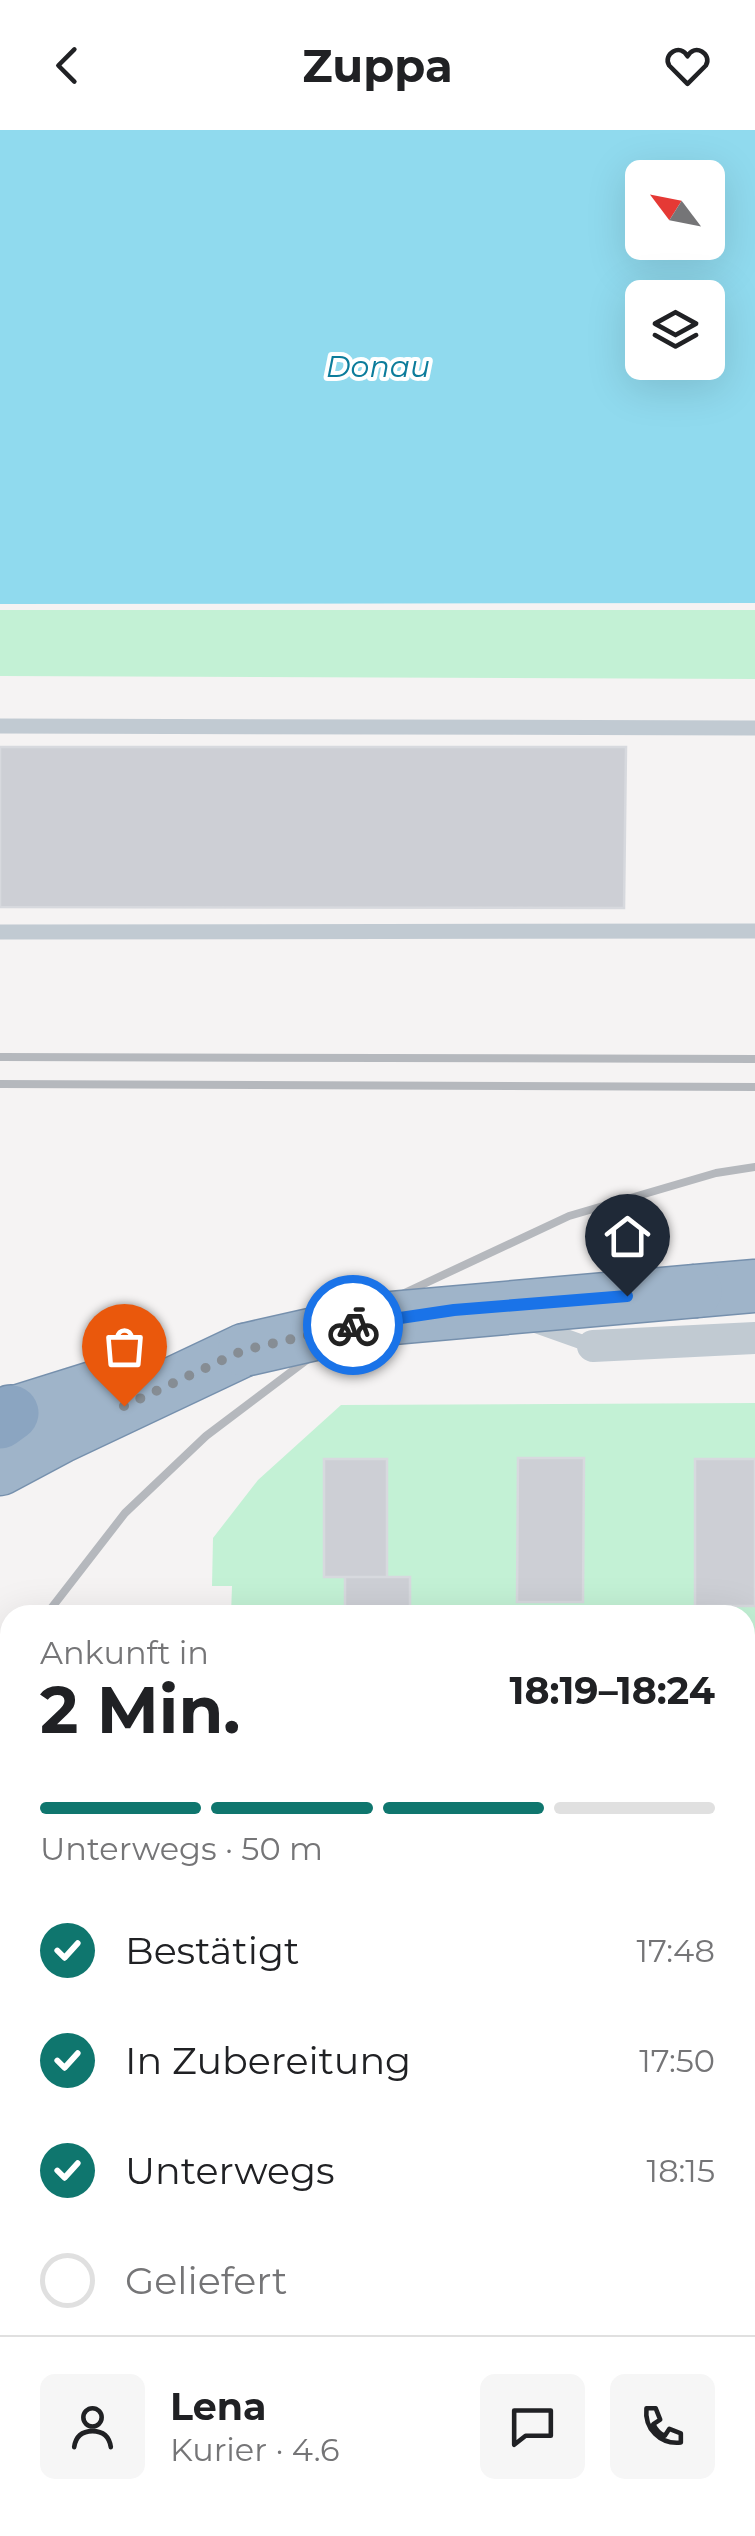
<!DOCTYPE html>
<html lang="de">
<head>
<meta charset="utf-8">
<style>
	:root { --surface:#fff; --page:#f6f6f6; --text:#202124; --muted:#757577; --line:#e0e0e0; --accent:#0f766e }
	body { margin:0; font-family:Montserrat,sans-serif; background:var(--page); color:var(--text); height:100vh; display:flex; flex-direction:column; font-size:38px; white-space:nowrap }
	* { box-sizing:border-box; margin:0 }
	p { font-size:32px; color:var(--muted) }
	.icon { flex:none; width:55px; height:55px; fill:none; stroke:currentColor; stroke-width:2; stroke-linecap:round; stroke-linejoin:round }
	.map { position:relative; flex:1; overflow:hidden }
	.drawer { position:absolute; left:0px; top:1475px; width:755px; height:932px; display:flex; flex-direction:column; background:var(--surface); border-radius:30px 30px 0 0; box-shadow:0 10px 40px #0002 }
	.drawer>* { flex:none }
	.needle { width:65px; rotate:302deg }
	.buttons { position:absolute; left:625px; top:30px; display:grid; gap:20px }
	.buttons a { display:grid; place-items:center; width:100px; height:100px; border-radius:15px; background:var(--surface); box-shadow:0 10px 40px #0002; font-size:50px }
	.pin { position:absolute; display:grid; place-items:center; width:85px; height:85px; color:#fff; margin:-102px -42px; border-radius:50% 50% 50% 0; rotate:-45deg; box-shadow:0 0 10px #0007 }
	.pin .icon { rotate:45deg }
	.courier { position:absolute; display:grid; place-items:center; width:100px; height:100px; margin:-50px; border:8px solid #1a73e8; border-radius:50%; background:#fff; color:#222; box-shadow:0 2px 12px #0007 }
	.headline em { font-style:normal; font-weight:700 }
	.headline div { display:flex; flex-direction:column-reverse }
	.headline { display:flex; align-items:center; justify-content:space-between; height:170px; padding:0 40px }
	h1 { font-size:65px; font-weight:700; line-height:75px }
	.bar { display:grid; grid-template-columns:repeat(4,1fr); gap:15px 10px; align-content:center; height:120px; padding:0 40px }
	.bar i { height:12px; border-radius:8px; background:var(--line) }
	.bar .on { background:var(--accent) }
	.bar p { grid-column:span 4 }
	.line { display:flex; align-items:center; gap:25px; padding:0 40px; border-top:2px solid var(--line) }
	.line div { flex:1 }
	.round { display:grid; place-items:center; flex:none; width:105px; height:105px; border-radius:15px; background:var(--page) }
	ol { padding:0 40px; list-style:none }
	li { display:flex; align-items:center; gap:30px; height:110px }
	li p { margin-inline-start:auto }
	li .icon { padding:10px; border-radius:50%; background:var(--accent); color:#fff; stroke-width:4 }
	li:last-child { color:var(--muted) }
	li i { width:55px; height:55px; border:5px solid var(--line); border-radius:50% }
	header { display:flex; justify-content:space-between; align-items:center; height:130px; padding:0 40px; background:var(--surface); font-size:45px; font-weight:700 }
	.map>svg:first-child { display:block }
	.green { fill:#c3f1d5 }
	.water { fill:#90daee; fill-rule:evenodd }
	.building { fill:#cdcfd5; stroke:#d7d9de; stroke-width:2.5 }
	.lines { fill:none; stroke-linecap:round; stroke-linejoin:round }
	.trunk-casing { stroke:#7690ad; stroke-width:55 }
	.motorway-casing { stroke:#7690ad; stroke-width:58 }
	.service { stroke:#c1cad2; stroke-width:15 }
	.minor { stroke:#c1cad2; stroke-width:32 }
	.trunk { stroke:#9fb4c9; stroke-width:52 }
	.motorway { stroke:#8ba5c1; stroke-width:55 }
	.rail { stroke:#b5b8bd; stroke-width:8 }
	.trunk-bridge-casing { stroke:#7690ad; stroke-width:55; stroke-linecap:butt }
	.trunk-bridge { stroke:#9fb4c9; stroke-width:52 }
	.done { stroke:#868d94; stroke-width:10; stroke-dasharray:0 18 }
	.route { stroke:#1a73e8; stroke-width:12 }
	.labels { text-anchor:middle; stroke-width:8; stroke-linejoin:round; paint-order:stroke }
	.water-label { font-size:30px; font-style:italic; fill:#0c7c9b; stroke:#fff }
</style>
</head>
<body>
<header><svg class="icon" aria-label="back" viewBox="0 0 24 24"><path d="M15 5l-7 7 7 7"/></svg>Zuppa<svg class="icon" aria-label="heart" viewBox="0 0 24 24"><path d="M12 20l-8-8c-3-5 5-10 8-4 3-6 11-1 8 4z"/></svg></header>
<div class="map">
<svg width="755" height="2406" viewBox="0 0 755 2406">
	<rect width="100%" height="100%" fill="#f5f3f3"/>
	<path class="green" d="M0 480H755V549L0 546Z
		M755 1273V1762H745V1485H231L232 1456H212L213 1408 258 1350 341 1275Z
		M10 1810V2398H488L483 2406H0V1863Z"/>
	<path class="water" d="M0 0H755V473L0 474ZM642 48H708V112H642ZM642 168H708V232H642Z"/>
	<path class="building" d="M0 617H626L624 778 0 777Z
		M518 1328H584L583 1472H517Z
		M324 1329H387V1447H324Z
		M695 1329H755V1476H695Z
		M345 1447H410V1485H345Z
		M745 1591H755V1656H745Z
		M745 1775H755V1839H745Z
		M10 1908V1946H9L0 1923V1912Z
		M3 2031H10V2071H3Z
		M755 2259V2329H749L752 2333 748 2336 753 2346 745 2351V2260Z
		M72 2398H115L119 2406H75Z
		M314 2398H341L346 2401 343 2406H309Z
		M418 2398 429 2400 469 2398 464 2406H413Z
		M611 2398H699L711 2405 606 2406Z"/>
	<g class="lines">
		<defs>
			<path id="trunk" d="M696 1161 755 1156
				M0 1287 131 1246
				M0 1339 60 1307 244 1220"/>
			<path id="motorway" d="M0 1291 11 1283"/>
		</defs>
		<use href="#trunk" class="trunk-casing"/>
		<use href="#motorway" class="motorway-casing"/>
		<path class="service" d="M0 596 755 598
			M0 802 755 801
			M531 1194 593 1216"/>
		<path class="minor" d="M593 1216 755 1208
			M745 1886H755
			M745 2135 755 2140
			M745 2191H755
			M546 2406 552 2398"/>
		<use href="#trunk" class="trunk"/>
		<use href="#motorway" class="motorway"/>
		<path class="rail" d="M0 927 755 929
			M0 954 755 957
			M46 1485 125 1383 206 1306 381 1174 569 1086 716 1043 755 1037
			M0 1562 10 1544"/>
		<defs>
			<path id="trunk-bridge" d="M244 1220 381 1189 696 1161"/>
		</defs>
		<use href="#trunk-bridge" class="trunk-bridge-casing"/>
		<use href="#trunk-bridge" class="trunk-bridge"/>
	</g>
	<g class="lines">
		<path class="done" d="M124 1276 244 1220 353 1195"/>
		<path class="route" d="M353 1195 454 1180 627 1166"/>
	</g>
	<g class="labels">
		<g class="water-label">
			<text x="378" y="247">Donau</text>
		</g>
	</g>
</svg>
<div class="buttons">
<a><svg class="needle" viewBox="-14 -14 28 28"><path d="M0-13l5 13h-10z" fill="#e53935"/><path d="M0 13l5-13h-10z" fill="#757577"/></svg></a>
<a><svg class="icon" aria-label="layers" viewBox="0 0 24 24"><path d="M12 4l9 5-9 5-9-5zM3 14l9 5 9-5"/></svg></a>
</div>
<div class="pin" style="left:124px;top:1276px;background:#ea580c"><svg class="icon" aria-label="bag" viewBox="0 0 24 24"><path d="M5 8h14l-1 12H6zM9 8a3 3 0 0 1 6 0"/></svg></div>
<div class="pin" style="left:627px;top:1166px;background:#1f2937"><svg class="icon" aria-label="home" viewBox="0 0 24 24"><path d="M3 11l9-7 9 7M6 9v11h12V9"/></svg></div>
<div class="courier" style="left:353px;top:1195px"><svg class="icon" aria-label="bike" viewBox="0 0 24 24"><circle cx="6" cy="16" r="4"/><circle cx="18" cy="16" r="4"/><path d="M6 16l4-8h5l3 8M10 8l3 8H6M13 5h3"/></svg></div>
<section class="drawer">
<div class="headline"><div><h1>2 Min.</h1><p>Ankunft in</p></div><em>18:19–18:24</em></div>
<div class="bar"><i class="on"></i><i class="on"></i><i class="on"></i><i></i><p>Unterwegs · 50 m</p></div>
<ol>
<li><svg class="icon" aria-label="check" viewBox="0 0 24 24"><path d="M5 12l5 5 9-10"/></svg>Bestätigt<p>17:48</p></li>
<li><svg class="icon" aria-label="check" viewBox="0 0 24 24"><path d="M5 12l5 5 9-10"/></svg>In Zubereitung<p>17:50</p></li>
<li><svg class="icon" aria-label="check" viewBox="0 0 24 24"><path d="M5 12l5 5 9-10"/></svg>Unterwegs<p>18:15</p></li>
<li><i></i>Geliefert</li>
</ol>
<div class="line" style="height:180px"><a class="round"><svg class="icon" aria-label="person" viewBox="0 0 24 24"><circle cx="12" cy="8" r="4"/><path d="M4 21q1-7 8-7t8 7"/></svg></a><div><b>Lena</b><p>Kurier · 4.6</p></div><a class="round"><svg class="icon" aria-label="chat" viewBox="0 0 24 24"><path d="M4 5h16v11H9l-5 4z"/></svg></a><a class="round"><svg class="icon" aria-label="phone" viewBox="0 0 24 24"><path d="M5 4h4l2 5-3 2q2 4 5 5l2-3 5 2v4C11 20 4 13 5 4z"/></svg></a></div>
</section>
</div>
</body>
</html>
